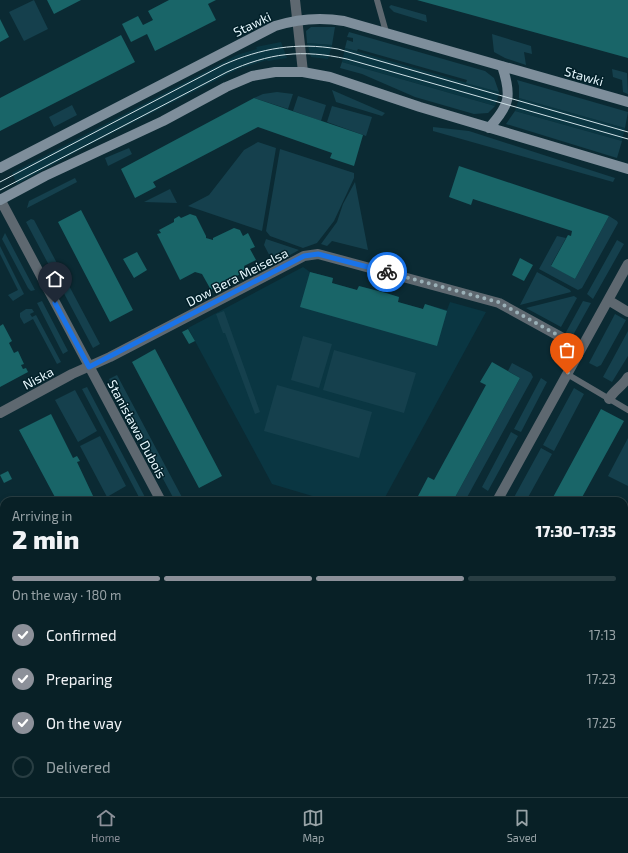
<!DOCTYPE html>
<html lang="en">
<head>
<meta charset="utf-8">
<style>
	:root { --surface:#082026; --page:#162d32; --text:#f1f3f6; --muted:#98a3a7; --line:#293e43; --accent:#8c9099 }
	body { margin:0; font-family:"Exo 2",sans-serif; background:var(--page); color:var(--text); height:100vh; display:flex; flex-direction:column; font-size:15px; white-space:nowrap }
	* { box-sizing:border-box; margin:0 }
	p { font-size:13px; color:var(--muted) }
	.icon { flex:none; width:22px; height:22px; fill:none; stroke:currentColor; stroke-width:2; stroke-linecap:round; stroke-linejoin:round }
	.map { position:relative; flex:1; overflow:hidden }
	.side { position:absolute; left:0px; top:497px; width:628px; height:300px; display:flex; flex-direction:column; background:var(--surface); border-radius:12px 12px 0 0; box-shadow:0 2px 6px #0003,0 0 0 1px var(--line) }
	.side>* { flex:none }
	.pin { position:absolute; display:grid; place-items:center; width:34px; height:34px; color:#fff; margin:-41px -17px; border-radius:50% 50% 50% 0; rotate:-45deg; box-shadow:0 0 4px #0007 }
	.pin .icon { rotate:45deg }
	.courier { position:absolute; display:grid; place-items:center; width:40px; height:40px; margin:-20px; border:3px solid #1a73e8; border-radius:50%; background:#fff; color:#222; box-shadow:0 1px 5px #0007 }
	.headline em { font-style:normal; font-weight:800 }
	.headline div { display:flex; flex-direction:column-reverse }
	.headline { display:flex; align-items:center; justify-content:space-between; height:68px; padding:0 12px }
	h1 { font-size:26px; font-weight:800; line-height:30px }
	.bar { display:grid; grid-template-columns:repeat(4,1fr); gap:6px 4px; align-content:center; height:48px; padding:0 12px }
	.bar i { height:5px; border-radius:3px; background:var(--line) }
	.bar .on { background:var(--accent) }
	.bar p { grid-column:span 4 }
	ol { padding:0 12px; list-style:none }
	li { display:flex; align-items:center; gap:12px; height:44px }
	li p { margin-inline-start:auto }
	li .icon { padding:4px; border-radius:50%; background:var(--accent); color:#fff; stroke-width:4 }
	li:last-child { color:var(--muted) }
	li i { width:22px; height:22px; border:2px solid var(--line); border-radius:50% }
	.dock { display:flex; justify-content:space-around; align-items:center; height:56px; border-top:1px solid var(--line); background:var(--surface); font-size:11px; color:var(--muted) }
	.dock a { display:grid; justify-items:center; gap:2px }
	.dock .on { color:var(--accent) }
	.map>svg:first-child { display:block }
	.built { fill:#0a3642 }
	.green { fill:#15404d }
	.building { fill:#196568 }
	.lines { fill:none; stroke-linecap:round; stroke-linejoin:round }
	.lane { stroke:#5e6870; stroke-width:6 }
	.street { stroke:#5e6870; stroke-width:10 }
	.secondary { stroke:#7e8e9b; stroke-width:10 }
	.tram { stroke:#cfe1e7; stroke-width:1 }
	.done { stroke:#9ab0b7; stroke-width:4; stroke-dasharray:0 7.2 }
	.route { stroke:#1a73e8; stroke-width:5 }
	.labels { text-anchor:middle; stroke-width:3; stroke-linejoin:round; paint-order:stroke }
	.street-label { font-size:13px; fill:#e7f8fe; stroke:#022029 }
</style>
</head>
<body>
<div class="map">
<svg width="628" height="797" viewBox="0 0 628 797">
	<rect width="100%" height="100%" fill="#0b2a33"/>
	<path class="built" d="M281 42 287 58 268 61 267 60 238 69 87 146 17 184 12 173 237 55 257 49 256 47Z
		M307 43 332 45 328 59 311 57Z
		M345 48 499 92 497 101 495 106 342 62Z
		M519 98 625 128 622 141 515 111Z
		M303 267 310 272 333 278 332 283 357 290 359 286 386 293 399 297 398 302 423 309 425 304 447 310 450 302 486 312 383 501H329L272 484 188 328Z
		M4 630V732L0 734V633Z
		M624 753 628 754V797H540L541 793H624Z
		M4 788V793H118L120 797H0V790Z"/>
	<path class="green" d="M34 0 48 29 24 41 9 12Z
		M391 5 426 15 427 22 394 12 389 7Z
		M311 27H335L332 45 307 43 306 31Z
		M349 32 485 71 494 78 499 92 466 83 467 80 358 49 357 51 345 48 347 40 353 42V38L347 37Z
		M492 34 531 46 532 54 524 52 526 65 505 58 494 52Z
		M342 62 495 106 488 113 474 114 415 97 362 74 340 68Z
		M612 69 627 73 628 94 623 92 622 80 613 77Z
		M517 80 628 112 625 128 519 98V86Z
		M332 90 385 113 382 116 336 102Z
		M277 92 293 94 288 109 254 98 263 94Z
		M298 96 326 105 321 121 293 111Z
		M72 105 77 115 54 127 49 117Z
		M332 106 372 117 366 136 327 122Z
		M515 111 622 141 617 158 506 124Z
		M433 127 469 131 615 178 613 182 433 131Z
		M258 142 276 148 262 231 188 206 209 195 244 150Z
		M129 148 132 154 108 166 105 158Z
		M280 149 354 173V178L334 221 317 243 303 248 270 236 266 231Z
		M75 178 77 182 27 208 29 201Z
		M355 182 368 250 332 241 327 246 321 244 337 222 343 204Z
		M170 189 177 203 144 202Z
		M609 216 617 221 618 223 582 288 578 290 539 269 557 236 566 238 551 265 575 279Z
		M31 219 34 220 100 344 93 348 26 222Z
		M5 233 35 290 31 291 28 288 2 239Z
		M266 239 299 250 274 264 264 245Z
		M617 240 624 244 593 299 587 294Z
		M0 246 24 294 13 301 8 295 18 290 0 254Z
		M537 272 570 290 571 292 520 305Z
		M574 296 577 298 561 327 526 308Z
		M42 301 68 351 63 354 37 303Z
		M583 301 591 303 572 337 565 334Z
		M26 309H32L34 312 30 314 32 317 36 315 61 362 57 364 33 319 24 324 20 317V313Z
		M224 311 260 412 255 414 225 333H223L216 314Z
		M615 314 626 320 601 365 597 367 589 363Z
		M628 331V356L612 382 603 377Z
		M303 336 332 344 319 388 291 380Z
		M334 350 416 373 404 413 323 390Z
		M512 363 531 373 533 377 465 501H453L520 378 508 371Z
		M117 375 184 501H175L109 379Z
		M541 378 547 382 521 432 514 429Z
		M277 385 372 412 359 458 264 431Z
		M87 387 147 501H141L82 389Z
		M574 388 584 394 554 451 543 445Z
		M75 390 97 431 78 442 55 400Z
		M511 432 518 436 488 491 482 487Z
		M100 436 126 486 107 497 80 446Z
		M628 438V486L608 476Z
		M541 448 552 454 526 501H512Z
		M4 557V630L0 633V559Z"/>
	<path class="building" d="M47 0H81L54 14Z
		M169 0H216L208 4 216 20 155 51 147 34 131 42 122 24 138 16 143 25 153 20 148 11Z
		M417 0H628V58Z
		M0 19 9 37 0 42Z
		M121 35 135 62 0 131V98Z
		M254 98 363 135 354 166 330 158 332 153 258 127 153 182 156 187 135 198 121 169Z
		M459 166 609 216 575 279 551 266 568 235 571 236 572 231 473 199 471 205 449 197Z
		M81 210 133 310 110 322 58 222Z
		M190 214 196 216 206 236V238L213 240V238L234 228 240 230 243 236 248 233 255 247 250 249 256 260 244 266 246 271 211 290 202 274 195 272 180 280 157 234 161 233 159 230 174 222V219L179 216 181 218Z
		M137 252 147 270 134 278 123 259Z
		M520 258 533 265 524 281 512 275Z
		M310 272 333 278 332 283 357 290 359 286 386 293 399 297 398 302 423 309 425 304 447 311 437 346 300 307Z
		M3 324 12 341 9 343 14 353 18 351 24 364 21 365 23 369 26 368 28 372 0 387V326Z
		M188 329 195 341 189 344 182 332Z
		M155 349 222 476 199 488 132 362Z
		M492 362 520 378 453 501H422L417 498 428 477 434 480 486 385 480 382Z
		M601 409 624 421 580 501H551Z
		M51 414 73 458 77 456 80 461 77 462 94 498 88 501H57L19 430Z
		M8 471 12 479 4 483 0 475Z
		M624 655 628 656V683L624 682Z
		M0 678 4 685V726L0 728Z
		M624 770 628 771 624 789Z
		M4 788V793H43L36 797H0V790Z
		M48 793H88L90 797H51Z
		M126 793H158L161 797H129Z
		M225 793H267L270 797H227Z
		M400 793H429L432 797H403Z
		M605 793H623L622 797Z"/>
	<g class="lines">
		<path class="lane" d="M377 0 386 32
			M567 374 628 410"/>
		<path class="street" d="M295 0 303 72
			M0 199 161 501
			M608 300 628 312
			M609 399C614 390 623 386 628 377
			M0 413 72 374 110 357 304 256 318 254 499 303 581 348
			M497 501 628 264
			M624 718 628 719
			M0 755 4 753
			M291 793 293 797
			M334 797 337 793"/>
		<path class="secondary" d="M489 128C510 105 512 96 502 66
			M0 168 275 26C297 19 321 17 344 21L628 102
			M0 200 45 176 163 121 226 87 252 76 275 72H303L330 77 420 107 628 169"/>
		<path class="tram" d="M0 182 223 65C261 48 297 42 338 49L628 132
			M0 190 227 72C269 53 302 49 347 59L628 139"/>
	</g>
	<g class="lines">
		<path class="done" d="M387 272 498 302 581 348 567 374"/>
		<path class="route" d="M55 303 89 367 304 256 318 254 387 272"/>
	</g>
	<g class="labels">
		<g class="street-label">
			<text transform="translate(252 24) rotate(-26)" y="5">Stawki</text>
			<text transform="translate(584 76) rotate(16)" y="5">Stawki</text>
			<text transform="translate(237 277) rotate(-27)" y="5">Dow Bera Meiselsa</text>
			<text transform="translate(38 378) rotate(-28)" y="5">Niska</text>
			<text transform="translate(137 429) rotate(62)" y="5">Stanisława Dubois</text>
		</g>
	</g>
</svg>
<div class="pin" style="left:567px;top:374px;background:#ea580c"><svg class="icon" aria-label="bag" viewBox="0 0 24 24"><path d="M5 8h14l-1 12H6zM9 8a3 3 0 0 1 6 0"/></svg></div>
<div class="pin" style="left:55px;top:303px;background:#1f2937"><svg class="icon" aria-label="home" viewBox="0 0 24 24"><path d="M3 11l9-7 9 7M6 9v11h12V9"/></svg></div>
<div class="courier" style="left:387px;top:272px"><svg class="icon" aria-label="bike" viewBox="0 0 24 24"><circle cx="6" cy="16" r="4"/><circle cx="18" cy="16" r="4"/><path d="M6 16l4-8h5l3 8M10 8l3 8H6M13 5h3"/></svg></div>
<section class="side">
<div class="headline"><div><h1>2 min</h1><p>Arriving in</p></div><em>17:30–17:35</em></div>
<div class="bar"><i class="on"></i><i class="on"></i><i class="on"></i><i></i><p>On the way · 180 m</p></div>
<ol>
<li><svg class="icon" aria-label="check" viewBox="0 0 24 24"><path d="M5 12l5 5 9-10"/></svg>Confirmed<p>17:13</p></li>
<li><svg class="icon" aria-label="check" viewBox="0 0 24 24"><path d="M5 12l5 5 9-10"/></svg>Preparing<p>17:23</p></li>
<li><svg class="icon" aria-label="check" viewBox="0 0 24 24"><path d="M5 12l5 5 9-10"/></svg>On the way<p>17:25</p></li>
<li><i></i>Delivered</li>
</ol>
</section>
</div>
<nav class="dock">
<a class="on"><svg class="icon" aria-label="home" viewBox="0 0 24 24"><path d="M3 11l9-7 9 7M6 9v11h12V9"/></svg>Home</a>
<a><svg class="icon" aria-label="map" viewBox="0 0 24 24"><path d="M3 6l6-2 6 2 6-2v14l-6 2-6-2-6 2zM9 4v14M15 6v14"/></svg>Map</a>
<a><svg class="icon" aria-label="saved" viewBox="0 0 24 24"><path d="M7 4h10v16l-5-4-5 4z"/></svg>Saved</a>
</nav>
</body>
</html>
